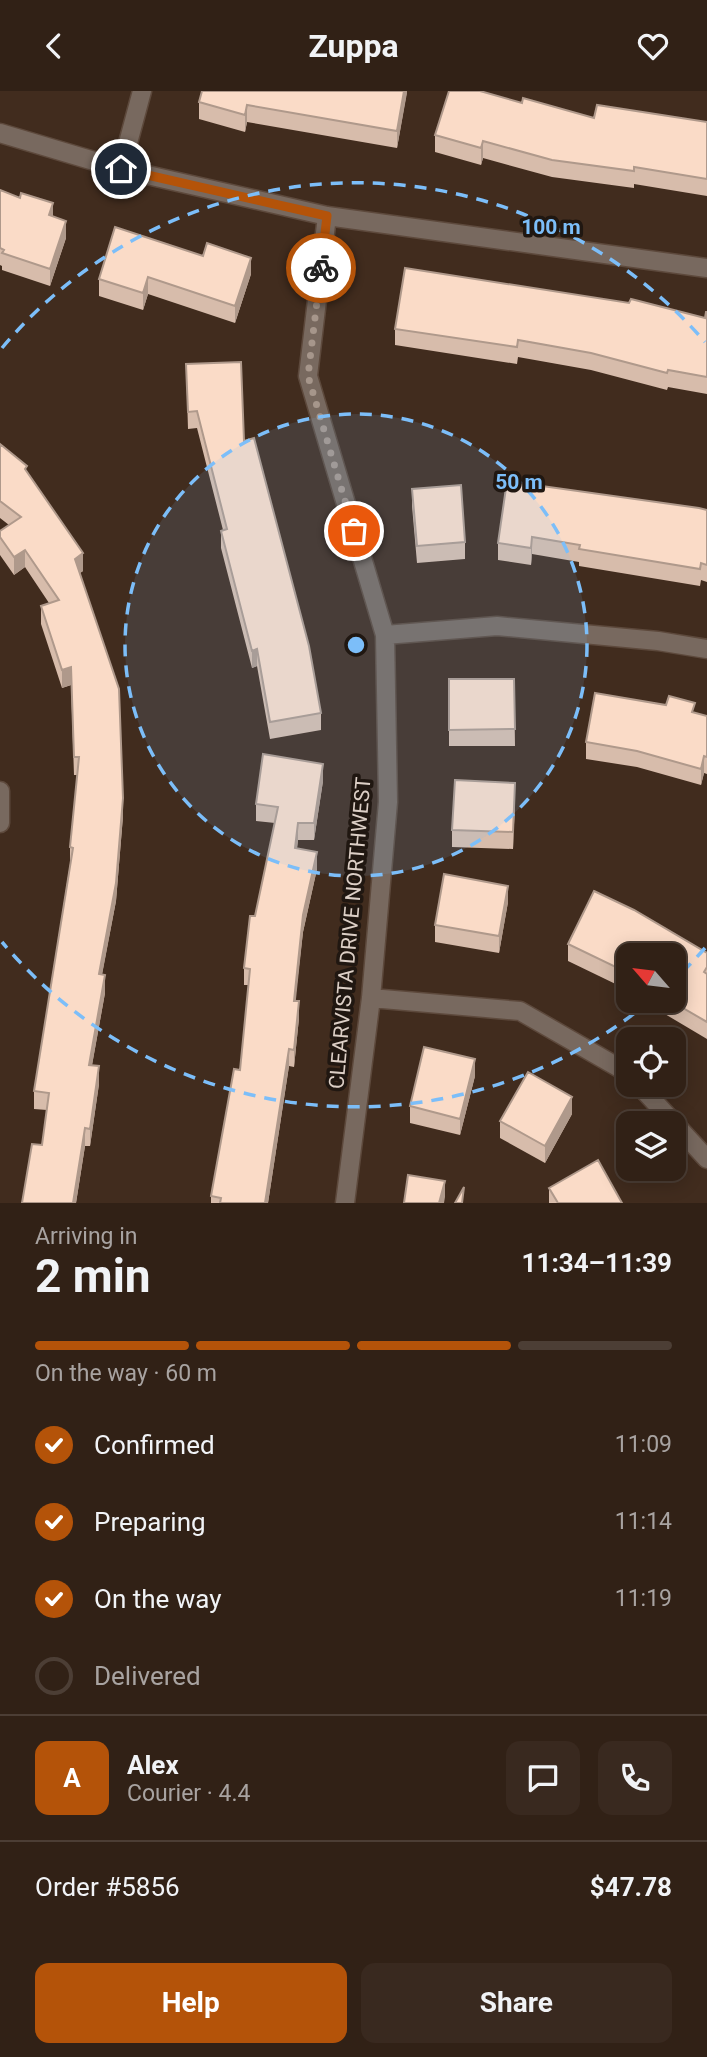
<!DOCTYPE html>
<html lang="en">
<head>
<meta charset="utf-8">
<style>
	:root { --surface:#312116; --page:#39291f; --text:#f1f3f6; --muted:#a8a3a1; --line:#4c3e35; --accent:#b45309 }
	body { margin:0; font-family:Roboto,sans-serif; background:var(--page); color:var(--text); height:100vh; display:flex; flex-direction:column; font-size:26px; white-space:nowrap }
	* { box-sizing:border-box; margin:0 }
	p { font-size:23px; color:var(--muted) }
	.icon { flex:none; width:38px; height:38px; fill:none; stroke:currentColor; stroke-width:2; stroke-linecap:round; stroke-linejoin:round }
	.map { position:relative; height:1112px; overflow:hidden }
	.details { display:flex; flex-direction:column; background:var(--surface); flex:1 }
	.details>* { flex:none }
	.needle { width:46px; rotate:298deg }
	.buttons { position:absolute; left:616px; top:852px; display:grid; gap:14px }
	.buttons a { display:grid; place-items:center; width:70px; height:70px; border-radius:14px; background:var(--surface); box-shadow:0 4px 18px #0003,0 0 0 2px var(--line); font-size:35px }
	.pin { position:absolute; display:grid; place-items:center; width:60px; height:60px; color:#fff; margin:-30px; border:4px solid #fff; border-radius:50%; box-shadow:0 2px 7px #0007 }
	.courier { position:absolute; display:grid; place-items:center; width:70px; height:70px; margin:-35px; border:5px solid #b45309; border-radius:50%; background:#fff; color:#222; box-shadow:0 2px 9px #0007 }
	.headline em { font-style:normal; font-weight:700 }
	.headline div { display:flex; flex-direction:column-reverse }
	.headline { display:flex; align-items:center; justify-content:space-between; height:119px; padding:0 35px }
	h1 { font-size:46px; font-weight:700; line-height:52px }
	.bar { display:grid; grid-template-columns:repeat(4,1fr); gap:10px 7px; align-content:center; height:84px; padding:0 35px }
	.bar i { height:9px; border-radius:5px; background:var(--line) }
	.bar .on { background:var(--accent) }
	.bar p { grid-column:span 4 }
	.line { display:flex; align-items:center; gap:18px; padding:0 35px; border-top:2px solid var(--line) }
	.line div { flex:1 }
	.round { display:grid; place-items:center; flex:none; width:74px; height:74px; border-radius:14px; background:var(--page) }
	ol { padding:0 35px; list-style:none }
	li { display:flex; align-items:center; gap:21px; height:77px }
	li p { margin-inline-start:auto }
	li .icon { padding:7px; border-radius:50%; background:var(--accent); color:#fff; stroke-width:4 }
	li:last-child { color:var(--muted) }
	li i { width:38px; height:38px; border:4px solid var(--line); border-radius:50% }
	.primary-button { display:flex; gap:14px; margin-top:auto; padding:14px 35px }
	.primary-button a { flex:1; height:80px; border-radius:14px; background:var(--accent); color:#fff; font-size:28px; font-weight:700; line-height:80px; text-align:center }
	.primary-button a+a { background:var(--page); color:var(--text) }
	header { display:flex; justify-content:space-between; align-items:center; height:91px; padding:0 35px; background:var(--surface); font-size:32px; font-weight:700 }
	.map>svg:first-child { display:block }
	.lines { fill:none; stroke-linecap:round; stroke-linejoin:round }
	.minor-casing { stroke:#5d493c; stroke-width:21 }
	.minor { stroke:#78695f; stroke-width:18 }
	.wall { fill:#d7bcab }
	.shaded-wall { fill:#af998b }
	.building { fill:#fadbc7; stroke:#af998b; stroke-width:2 }
	.done { stroke:#a6968b; stroke-width:7; stroke-dasharray:0 12.6 }
	.route { stroke:#b45309; stroke-width:9 }
	.ring { fill:none; stroke:#7cbef9; stroke-width:3.5; stroke-dasharray:12 9 }
	.labels { text-anchor:middle; stroke-width:7; stroke-linejoin:round; paint-order:stroke }
	.street-label { font-size:21px; fill:#dccfc6; stroke:#201711 }
	.centre { fill:#7cbef9; stroke:#201711; stroke-width:3.5 }
	.ring-label { font-size:21px; text-anchor:middle; font-weight:bold; fill:#7cbef9; stroke:#201711; stroke-width:7; stroke-linejoin:round; paint-order:stroke }
</style>
</head>
<body>
<header><svg class="icon" aria-label="back" viewBox="0 0 24 24"><path d="M15 5l-7 7 7 7"/></svg>Zuppa<svg class="icon" aria-label="heart" viewBox="0 0 24 24"><path d="M12 20l-8-8c-3-5 5-10 8-4 3-6 11-1 8 4z"/></svg></header>
<div class="map">
<svg width="707" height="1112" viewBox="0 0 707 1112">
	<rect width="100%" height="100%" fill="#412c1e"/>
	<g class="lines">
		<defs>
			<path id="minor" d="M0 42 121 78 327 125 707 177
				M121 78 142 0
				M327 125 308 285 385 544 388 711 371 907 345 1112
				M385 544 497 535 658 550 707 558
				M0 700V732
				M371 907 520 920 628 982
				M639 994 707 1068"/>
		</defs>
		<use href="#minor" class="minor-casing"/>
		<use href="#minor" class="minor"/>
	</g>
	<path class="wall" d="M407 0 397 57 247 31 245 41 199 28V11Z
		M522 12 594 27 707 31V105L634 93V97L552 86 483 67 481 74 435 61V44Z
		M0 99 53 125 66 147 50 195 2 179V175L0 174Z
		M251 183 235 232 148 203 143 219 99 205V188Z
		M707 221V303L668 296 667 299 591 279 518 266 517 273 395 254V238L705 227Z
		M186 273 244 350 321 622V639L270 648 257 575 252 577 221 457V440L223 439 197 337 188 338Z
		M0 353 27 381 83 480 80 482 123 725 116 810 102 883 105 902 92 974 99 993 90 1055H85L76 1112H22L42 1054 47 1019 34 1018V1000L70 773V756L77 684H74L71 594 62 597 41 533V515L49 512 25 476 14 484 0 464V440L9 434 0 427Z
		M507 390 707 419V491L701 489 700 495 579 475V471L532 463 531 474 498 469V452Z
		M412 398 465 451V468L417 472 412 415Z
		M449 588H514L515 655H449Z
		M666 614 707 625V683L704 682 701 694 637 676 586 668V651Z
		M323 690 314 749H298L297 757 317 778 303 841 295 910 299 927 294 976 289 975 268 1112H211V1105L240 979 249 894H244V877L275 732 256 730V713Z
		M515 709 513 758 452 756V739Z
		M508 811 499 862 435 851V834Z
		M568 853 707 862V948L643 910H674L628 864V899L568 870Z
		M475 985 460 1044 410 1032V1015Z
		M572 1023 545 1072 500 1047V1030Z
		M549 1097 622 1112H549Z"/>
	<path class="shaded-wall" d="M404 0H407V2L397 57V40Z
		M247 14V31L245 41V24Z
		M483 50V67L481 74V57Z
		M53 112V129L49 124Z
		M66 130V147L50 195V178Z
		M251 167V183L235 232V215Z
		M148 186V203L143 219V202Z
		M532 446V463L531 474V457Z
		M25 459V476L14 484V466Z
		M83 462V480L75 485V468Z
		M257 558V575L252 577V560Z
		M71 576V594L62 597V579Z
		M704 665V682L701 694V678Z
		M323 673V690L314 749V732Z
		M515 692V709L513 758V741Z
		M123 707V725L116 810 99 900V883Z
		M298 732V749L295 774V757Z
		M317 761V778L303 841 294 927V910L303 824Z
		M508 795V811L499 862V845Z
		M105 884V902L89 991V974Z
		M299 910V927L294 976V959Z
		M289 958V975L268 1112H265Z
		M475 968V985L460 1044V1028Z
		M99 975V993L90 1055V1038Z
		M572 1006V1023L545 1072V1055Z
		M85 1037V1055L76 1112H73Z
		M445 1090V1106L444 1112H439Z"/>
	<path class="building" d="M202 0H404L397 40 247 14 245 24 199 11Z
		M449 0H480L522 12 523 7 594 27 597 14 707 31V88L634 76V80L552 69 483 50 481 57 435 44Z
		M0 99 20 107 21 102 53 112 49 124 66 130 50 178 2 162 4 159 0 157Z
		M115 136 203 165 207 152 251 167 235 215 148 186 143 202 99 188Z
		M405 177 629 212 631 208 705 227 706 221H707V286L668 279 667 282 591 262 518 249 517 256 395 238Z
		M241 271 244 350 254 347 309 555 321 622 270 631 257 558 252 560 221 440 227 438 197 320 188 321 186 273Z
		M0 353 27 375 25 378 83 462 75 468 119 598 123 707 116 792 99 883 105 884 89 974 99 975 90 1038 85 1037 73 1112H22L32 1053 42 1054 49 1002 34 1000 73 757 70 756 79 666H74L71 576 62 579 41 515 59 509 25 459 14 466 0 446V440L21 426 0 410Z
		M507 390 699 417 707 419V474L701 472 700 478 579 458 580 454 532 446 531 457 498 452Z
		M461 394 465 451 417 455 412 398Z
		M449 588H514L515 638 449 639Z
		M595 602 666 614 669 605 695 612 692 621 707 625V666L704 665 701 678 637 660 586 651Z
		M263 663 323 673 314 732H298L295 757 317 761 303 824 294 910H299L294 959 289 958 265 1112H220L221 1107 211 1105 234 978 240 979 250 878 244 877 250 825H255L278 716 256 713Z
		M455 689 515 692 513 741 452 739Z
		M444 783 508 795 499 845 435 834Z
		M594 800 634 819 707 862V876L704 881 707 883V931L671 910H674V864H628V882L568 853Z
		M424 956 475 968 460 1028 410 1015Z
		M528 981 572 1006 545 1055 500 1030Z
		M598 1069 622 1112H558L549 1097Z
		M408 1084 445 1090 439 1112H404Z
		M464 1096 462 1112H455Z"/>
	<g class="lines">
		<path class="done" d="M321 177 308 285 354 440"/>
		<path class="route" d="M121 78 327 125 321 177"/>
	</g>
	<circle cx="356" cy="554" r="231" fill="#7cbef9" fill-opacity=".12"/>
	<g class="ring">
		<circle cx="356" cy="554" r="231"/>
		<path d="M705 857A462 462 0 0 1 674 889M650 910A462 462 0 0 1 2 851M2 257A462 462 0 0 1 705 251"/>
	</g>
	<g class="labels">
		<g class="street-label">
			<text transform="translate(350 842) rotate(-85)" y="7">CLEARVISTA DRIVE NORTHWEST</text>
		</g>
	</g>
	<circle cx="356" cy="554" r="10" class="centre"/>
	<g class="ring-label">
		<text x="551" y="143">100 m</text>
		<text x="519" y="398">50 m</text>
	</g>
</svg>
<div class="buttons">
<a><svg class="needle" viewBox="-14 -14 28 28"><path d="M0-13l5 13h-10z" fill="#e53935"/><path d="M0 13l5-13h-10z" fill="#a8a3a1"/></svg></a>
<a><svg class="icon" aria-label="locate" viewBox="0 0 24 24"><circle cx="12" cy="12" r="6"/><path d="M12 2v4M12 18v4M2 12h4M18 12h4"/></svg></a>
<a><svg class="icon" aria-label="layers" viewBox="0 0 24 24"><path d="M12 4l9 5-9 5-9-5zM3 14l9 5 9-5"/></svg></a>
</div>
<div class="pin" style="left:354px;top:440px;background:#ea580c"><svg class="icon" aria-label="bag" viewBox="0 0 24 24"><path d="M5 8h14l-1 12H6zM9 8a3 3 0 0 1 6 0"/></svg></div>
<div class="pin" style="left:121px;top:78px;background:#1f2937"><svg class="icon" aria-label="home" viewBox="0 0 24 24"><path d="M3 11l9-7 9 7M6 9v11h12V9"/></svg></div>
<div class="courier" style="left:321px;top:177px"><svg class="icon" aria-label="bike" viewBox="0 0 24 24"><circle cx="6" cy="16" r="4"/><circle cx="18" cy="16" r="4"/><path d="M6 16l4-8h5l3 8M10 8l3 8H6M13 5h3"/></svg></div>
</div>
<section class="details">
<div class="headline"><div><h1>2 min</h1><p>Arriving in</p></div><em>11:34–11:39</em></div>
<div class="bar"><i class="on"></i><i class="on"></i><i class="on"></i><i></i><p>On the way · 60 m</p></div>
<ol>
<li><svg class="icon" aria-label="check" viewBox="0 0 24 24"><path d="M5 12l5 5 9-10"/></svg>Confirmed<p>11:09</p></li>
<li><svg class="icon" aria-label="check" viewBox="0 0 24 24"><path d="M5 12l5 5 9-10"/></svg>Preparing<p>11:14</p></li>
<li><svg class="icon" aria-label="check" viewBox="0 0 24 24"><path d="M5 12l5 5 9-10"/></svg>On the way<p>11:19</p></li>
<li><i></i>Delivered</li>
</ol>
<div class="line" style="height:126px"><b class="round" style="background:var(--accent);color:#fff">A</b><div><b>Alex</b><p>Courier · 4.4</p></div><a class="round"><svg class="icon" aria-label="chat" viewBox="0 0 24 24"><path d="M4 5h16v11H9l-5 4z"/></svg></a><a class="round"><svg class="icon" aria-label="phone" viewBox="0 0 24 24"><path d="M5 4h4l2 5-3 2q2 4 5 5l2-3 5 2v4C11 20 4 13 5 4z"/></svg></a></div>
<div class="line" style="height:91px"><div>Order #5856</div><b>$47.78</b></div>
<div class="primary-button"><a>Help</a><a>Share</a></div>
</section>
</body>
</html>
